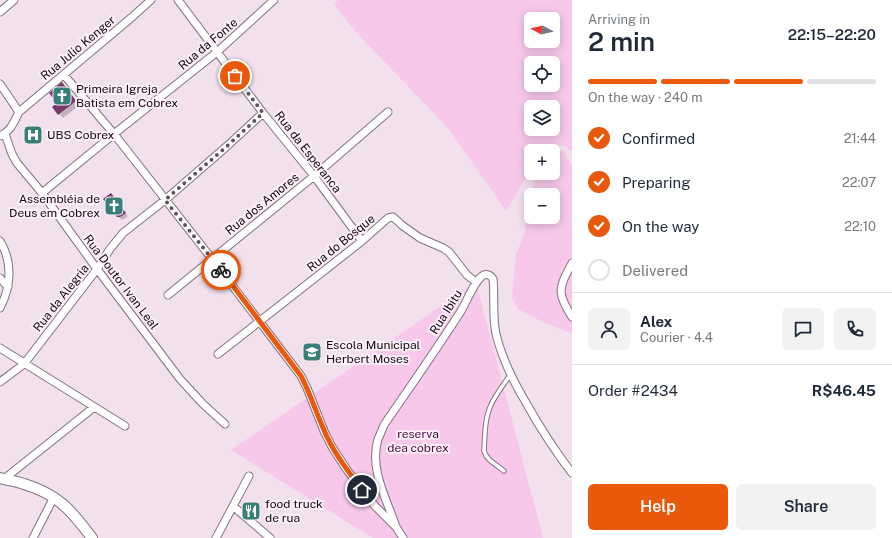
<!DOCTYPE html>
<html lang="en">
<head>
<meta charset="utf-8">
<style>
	:root { --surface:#fff; --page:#f2f2f3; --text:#1f2937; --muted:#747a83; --line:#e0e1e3; --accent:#ea580c }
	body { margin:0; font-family:"Public Sans",sans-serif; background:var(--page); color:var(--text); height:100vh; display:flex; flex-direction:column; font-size:15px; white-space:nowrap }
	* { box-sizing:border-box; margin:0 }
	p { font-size:13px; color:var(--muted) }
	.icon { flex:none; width:22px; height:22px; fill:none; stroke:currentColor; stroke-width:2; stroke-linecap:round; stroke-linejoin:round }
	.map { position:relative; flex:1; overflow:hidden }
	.details { display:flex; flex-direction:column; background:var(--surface); width:320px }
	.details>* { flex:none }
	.needle { width:26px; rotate:277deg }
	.buttons { position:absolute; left:524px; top:12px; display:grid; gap:8px }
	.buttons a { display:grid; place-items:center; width:36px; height:36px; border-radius:6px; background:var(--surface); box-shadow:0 2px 10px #0003; font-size:20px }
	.pin { position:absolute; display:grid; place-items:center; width:34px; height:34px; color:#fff; margin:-17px; border:2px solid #fff; border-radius:50%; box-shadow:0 1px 4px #0007 }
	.courier { position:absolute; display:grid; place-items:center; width:40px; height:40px; margin:-20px; border:3px solid #ea580c; border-radius:50%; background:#fff; color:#222; box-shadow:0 1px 5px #0007 }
	.headline em { font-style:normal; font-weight:600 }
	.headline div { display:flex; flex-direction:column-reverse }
	.headline { display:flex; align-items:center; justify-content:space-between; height:68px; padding:0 16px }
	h1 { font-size:26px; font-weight:600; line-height:30px }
	.bar { display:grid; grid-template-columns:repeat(4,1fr); gap:6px 4px; align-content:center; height:48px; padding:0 16px }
	.bar i { height:5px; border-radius:3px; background:var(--line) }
	.bar .current { background:var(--accent) }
	.bar p { grid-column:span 4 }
	.line { display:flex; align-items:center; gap:10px; padding:0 16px; border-top:1px solid var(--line) }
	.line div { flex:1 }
	.round { display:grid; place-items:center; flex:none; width:42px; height:42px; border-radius:6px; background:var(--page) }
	ol { padding:0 16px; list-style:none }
	li { display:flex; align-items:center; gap:12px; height:44px }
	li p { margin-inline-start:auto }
	li .icon { padding:4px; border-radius:50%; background:var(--accent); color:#fff; stroke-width:4 }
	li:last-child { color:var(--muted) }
	li i { width:22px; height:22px; border:2px solid var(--line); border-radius:50% }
	.cta { display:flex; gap:8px; margin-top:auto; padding:8px 16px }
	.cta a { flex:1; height:46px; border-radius:6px; background:var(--accent); color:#fff; font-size:16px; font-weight:600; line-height:46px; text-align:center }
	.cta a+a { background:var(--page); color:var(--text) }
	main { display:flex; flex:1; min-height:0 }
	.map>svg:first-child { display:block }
	.green { fill:#f7c8ea; fill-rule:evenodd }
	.shadow { fill:#0003 }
	.building { fill:#78396a }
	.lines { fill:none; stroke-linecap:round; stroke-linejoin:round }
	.lane-casing { stroke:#82727e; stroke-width:5.5 }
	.street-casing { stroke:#82727e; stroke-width:9 }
	.secondary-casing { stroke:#82727e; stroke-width:12 }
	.lane { stroke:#fff; stroke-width:3.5 }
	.street { stroke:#fff; stroke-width:7 }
	.secondary { stroke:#fff; stroke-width:10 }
	.done { stroke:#5f555c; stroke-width:4; stroke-dasharray:0 7.2 }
	.route { stroke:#ea580c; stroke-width:5 }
	.labels { text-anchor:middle; stroke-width:4; stroke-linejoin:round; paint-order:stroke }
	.street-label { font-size:12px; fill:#0f0a0e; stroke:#feeff9 }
	.poi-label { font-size:12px; fill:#0f0a0e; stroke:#feeff9; text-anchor:start }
	.park-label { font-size:12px; fill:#48093d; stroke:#feeff9 }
</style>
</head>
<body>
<main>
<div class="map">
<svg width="572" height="538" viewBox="0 0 572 538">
	<rect width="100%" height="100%" fill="#f3e0ed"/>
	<path class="green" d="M338 0H572V151L563 145 544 147 542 151H531V169L506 211 448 128 355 31 334 5ZM531 19H553V41H531ZM531 63H553V85H531ZM531 107H553V129H531Z
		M564 151 572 166V333L568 332 539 320 518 309 512 298 516 255 525 231 526 217 525 201 534 185 536 173H553V153ZM531 195H553V217H531Z
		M476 282 543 538H373L231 450Z"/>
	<path class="shadow" d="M66 88 80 105 63 118 54 107 58 103Z
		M113 197 128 216 123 220 121 219 118 216Z"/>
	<path class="building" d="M62 82 76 101 58 115 52 107 57 103 49 93Z
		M111 193 126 213 120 217H117L103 199Z"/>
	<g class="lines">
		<defs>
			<path id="lane" d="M504 471C497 465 486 460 484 451 485 437 484 423 489 410 493 397 503 386 510 375"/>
			<path id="street" d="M178 0 263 113 314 176 362 241
				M0 12 14 0
				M64 75 114 134 212 259 301 376 307 388 324 431 332 447 347 470 362 490 375 506 396 527 403 538
				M0 84 19 112
				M5 134 12 154 17 163 42 193 97 269 180 379 203 404 225 424
				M0 136C11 131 14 122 19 112L131 18 151 0
				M42 193 114 134 217 52 274 0
				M0 241C13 262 11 287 0 308
				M572 263C559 288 556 292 572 317
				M0 278 8 287
				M168 295 314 176 388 112
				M0 348 125 426
				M218 354 362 241 388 218 393 217 403 226 420 238 443 248 449 252 467 275 476 282
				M0 382 24 364 97 269 110 249 123 233 165 200 226 147 263 113
				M4 479 93 408
				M233 506 270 538
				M396 527C387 499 369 470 378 439 380 435 382 430 384 425 410 387 436 350 461 311 467 301 473 284 481 277 485 273 490 274 493 279 495 297 492 316 496 334 502 359 512 379 525 401 539 426 554 450 572 473
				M33 538 54 497
				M216 538 249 476"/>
			<path id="secondary" d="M0 478C8 480 16 481 24 484 58 494 72 511 92 538"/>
		</defs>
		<use href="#lane" class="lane-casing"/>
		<use href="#street" class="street-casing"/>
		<use href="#secondary" class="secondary-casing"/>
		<use href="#lane" class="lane"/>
		<use href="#street" class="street"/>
		<use href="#secondary" class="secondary"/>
	</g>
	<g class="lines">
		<path class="done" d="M221 270 165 200 226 147 263 113 235 76"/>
		<path class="route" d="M221 270 301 376C310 393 316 412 324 430 333 452 348 471 362 490"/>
	</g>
	<defs>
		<symbol id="church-square" viewBox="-11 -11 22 22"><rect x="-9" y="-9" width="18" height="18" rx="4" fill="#387f77" stroke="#feeff9"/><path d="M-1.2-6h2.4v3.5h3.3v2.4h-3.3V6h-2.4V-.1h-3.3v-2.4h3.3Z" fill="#fff"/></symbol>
		<symbol id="hospital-square" viewBox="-11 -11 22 22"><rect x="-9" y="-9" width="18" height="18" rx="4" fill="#387f77" stroke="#feeff9"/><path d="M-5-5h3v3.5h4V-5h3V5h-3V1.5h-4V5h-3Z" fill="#fff"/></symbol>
		<symbol id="school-square" viewBox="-11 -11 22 22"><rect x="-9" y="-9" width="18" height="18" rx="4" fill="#387f77" stroke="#feeff9"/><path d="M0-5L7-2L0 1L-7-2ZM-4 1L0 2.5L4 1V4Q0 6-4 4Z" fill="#fff"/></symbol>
		<symbol id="restaurant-square" viewBox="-11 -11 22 22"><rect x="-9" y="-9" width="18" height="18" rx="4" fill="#387f77" stroke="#feeff9"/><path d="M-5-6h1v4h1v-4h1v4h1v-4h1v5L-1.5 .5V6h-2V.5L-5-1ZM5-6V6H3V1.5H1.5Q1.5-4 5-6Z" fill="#fff"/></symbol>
	</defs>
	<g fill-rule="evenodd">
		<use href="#church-square" x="51" y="85" width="22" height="22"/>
		<use href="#hospital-square" x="22" y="124" width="22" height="22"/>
		<use href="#church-square" x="103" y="195" width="22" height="22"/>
		<use href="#school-square" x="301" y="341" width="22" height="22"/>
		<use href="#restaurant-square" x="240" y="500" width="22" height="22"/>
	</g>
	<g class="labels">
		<g class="street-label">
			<text transform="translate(208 44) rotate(-40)" y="4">Rua da Fonte</text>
			<text transform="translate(78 48) rotate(-40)" y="4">Rua Julio Kenger</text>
			<text transform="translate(308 152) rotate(52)" y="4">Rua da Esperanca</text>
			<text transform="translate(262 204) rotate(-39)" y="4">Rua dos Amores</text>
			<text transform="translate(341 243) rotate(-39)" y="4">Rua do Bosque</text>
			<text transform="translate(121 282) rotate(53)" y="4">Rua Doutor Ivan Leal</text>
			<text transform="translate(61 298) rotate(-52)" y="4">Rua da Alegria</text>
			<text transform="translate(446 312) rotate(-58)" y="4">Rua Ibitu</text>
		</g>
		<g class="poi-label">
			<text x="76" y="93">Primeira Igreja<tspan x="76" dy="14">Batista em Cobrex</tspan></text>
			<text x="47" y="139">UBS Cobrex</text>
			<text x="100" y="203" text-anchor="end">Assembléia de<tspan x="100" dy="14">Deus em Cobrex</tspan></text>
			<text x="326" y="349">Escola Municipal<tspan x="326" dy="14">Herbert Moses</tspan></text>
			<text x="265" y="508">food truck<tspan x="265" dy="14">de rua</tspan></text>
		</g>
		<g class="park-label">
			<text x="418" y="438">reserva<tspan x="418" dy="14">dea cobrex</tspan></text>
		</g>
	</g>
</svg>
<div class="buttons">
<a><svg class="needle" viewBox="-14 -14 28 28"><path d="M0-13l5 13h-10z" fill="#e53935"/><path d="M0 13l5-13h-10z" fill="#747a83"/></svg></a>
<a><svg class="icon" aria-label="locate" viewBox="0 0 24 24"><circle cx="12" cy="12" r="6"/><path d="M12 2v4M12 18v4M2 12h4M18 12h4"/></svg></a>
<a><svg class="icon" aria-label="layers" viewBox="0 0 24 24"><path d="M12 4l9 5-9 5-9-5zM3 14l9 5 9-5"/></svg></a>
<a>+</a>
<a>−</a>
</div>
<div class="pin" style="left:235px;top:76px;background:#ea580c"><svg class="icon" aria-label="bag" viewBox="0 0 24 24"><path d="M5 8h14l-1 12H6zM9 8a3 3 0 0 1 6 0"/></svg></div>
<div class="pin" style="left:362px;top:490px;background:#1f2937"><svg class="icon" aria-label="home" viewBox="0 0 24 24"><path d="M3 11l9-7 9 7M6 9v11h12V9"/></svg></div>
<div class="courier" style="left:221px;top:270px"><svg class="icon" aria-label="bike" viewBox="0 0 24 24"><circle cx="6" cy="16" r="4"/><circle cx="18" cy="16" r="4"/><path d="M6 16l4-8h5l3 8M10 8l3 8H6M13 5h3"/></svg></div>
</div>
<section class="details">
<div class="headline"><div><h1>2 min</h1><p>Arriving in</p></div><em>22:15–22:20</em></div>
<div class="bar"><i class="current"></i><i class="current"></i><i class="current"></i><i></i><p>On the way · 240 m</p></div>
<ol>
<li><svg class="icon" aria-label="check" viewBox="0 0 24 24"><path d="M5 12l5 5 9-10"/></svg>Confirmed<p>21:44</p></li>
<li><svg class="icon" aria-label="check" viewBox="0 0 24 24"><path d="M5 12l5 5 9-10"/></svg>Preparing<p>22:07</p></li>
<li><svg class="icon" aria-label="check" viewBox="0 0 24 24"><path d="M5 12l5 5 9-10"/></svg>On the way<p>22:10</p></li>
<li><i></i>Delivered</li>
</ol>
<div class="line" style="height:72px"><a class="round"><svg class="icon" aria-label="person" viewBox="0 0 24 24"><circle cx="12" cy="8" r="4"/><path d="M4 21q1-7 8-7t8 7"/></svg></a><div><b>Alex</b><p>Courier · 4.4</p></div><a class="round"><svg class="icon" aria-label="chat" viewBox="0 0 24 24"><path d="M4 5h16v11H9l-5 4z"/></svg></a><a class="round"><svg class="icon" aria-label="phone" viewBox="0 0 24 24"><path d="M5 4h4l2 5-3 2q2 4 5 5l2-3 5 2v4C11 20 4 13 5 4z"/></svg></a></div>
<div class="line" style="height:52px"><div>Order #2434</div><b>R$46.45</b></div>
<div class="cta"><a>Help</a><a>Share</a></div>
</section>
</main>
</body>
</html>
